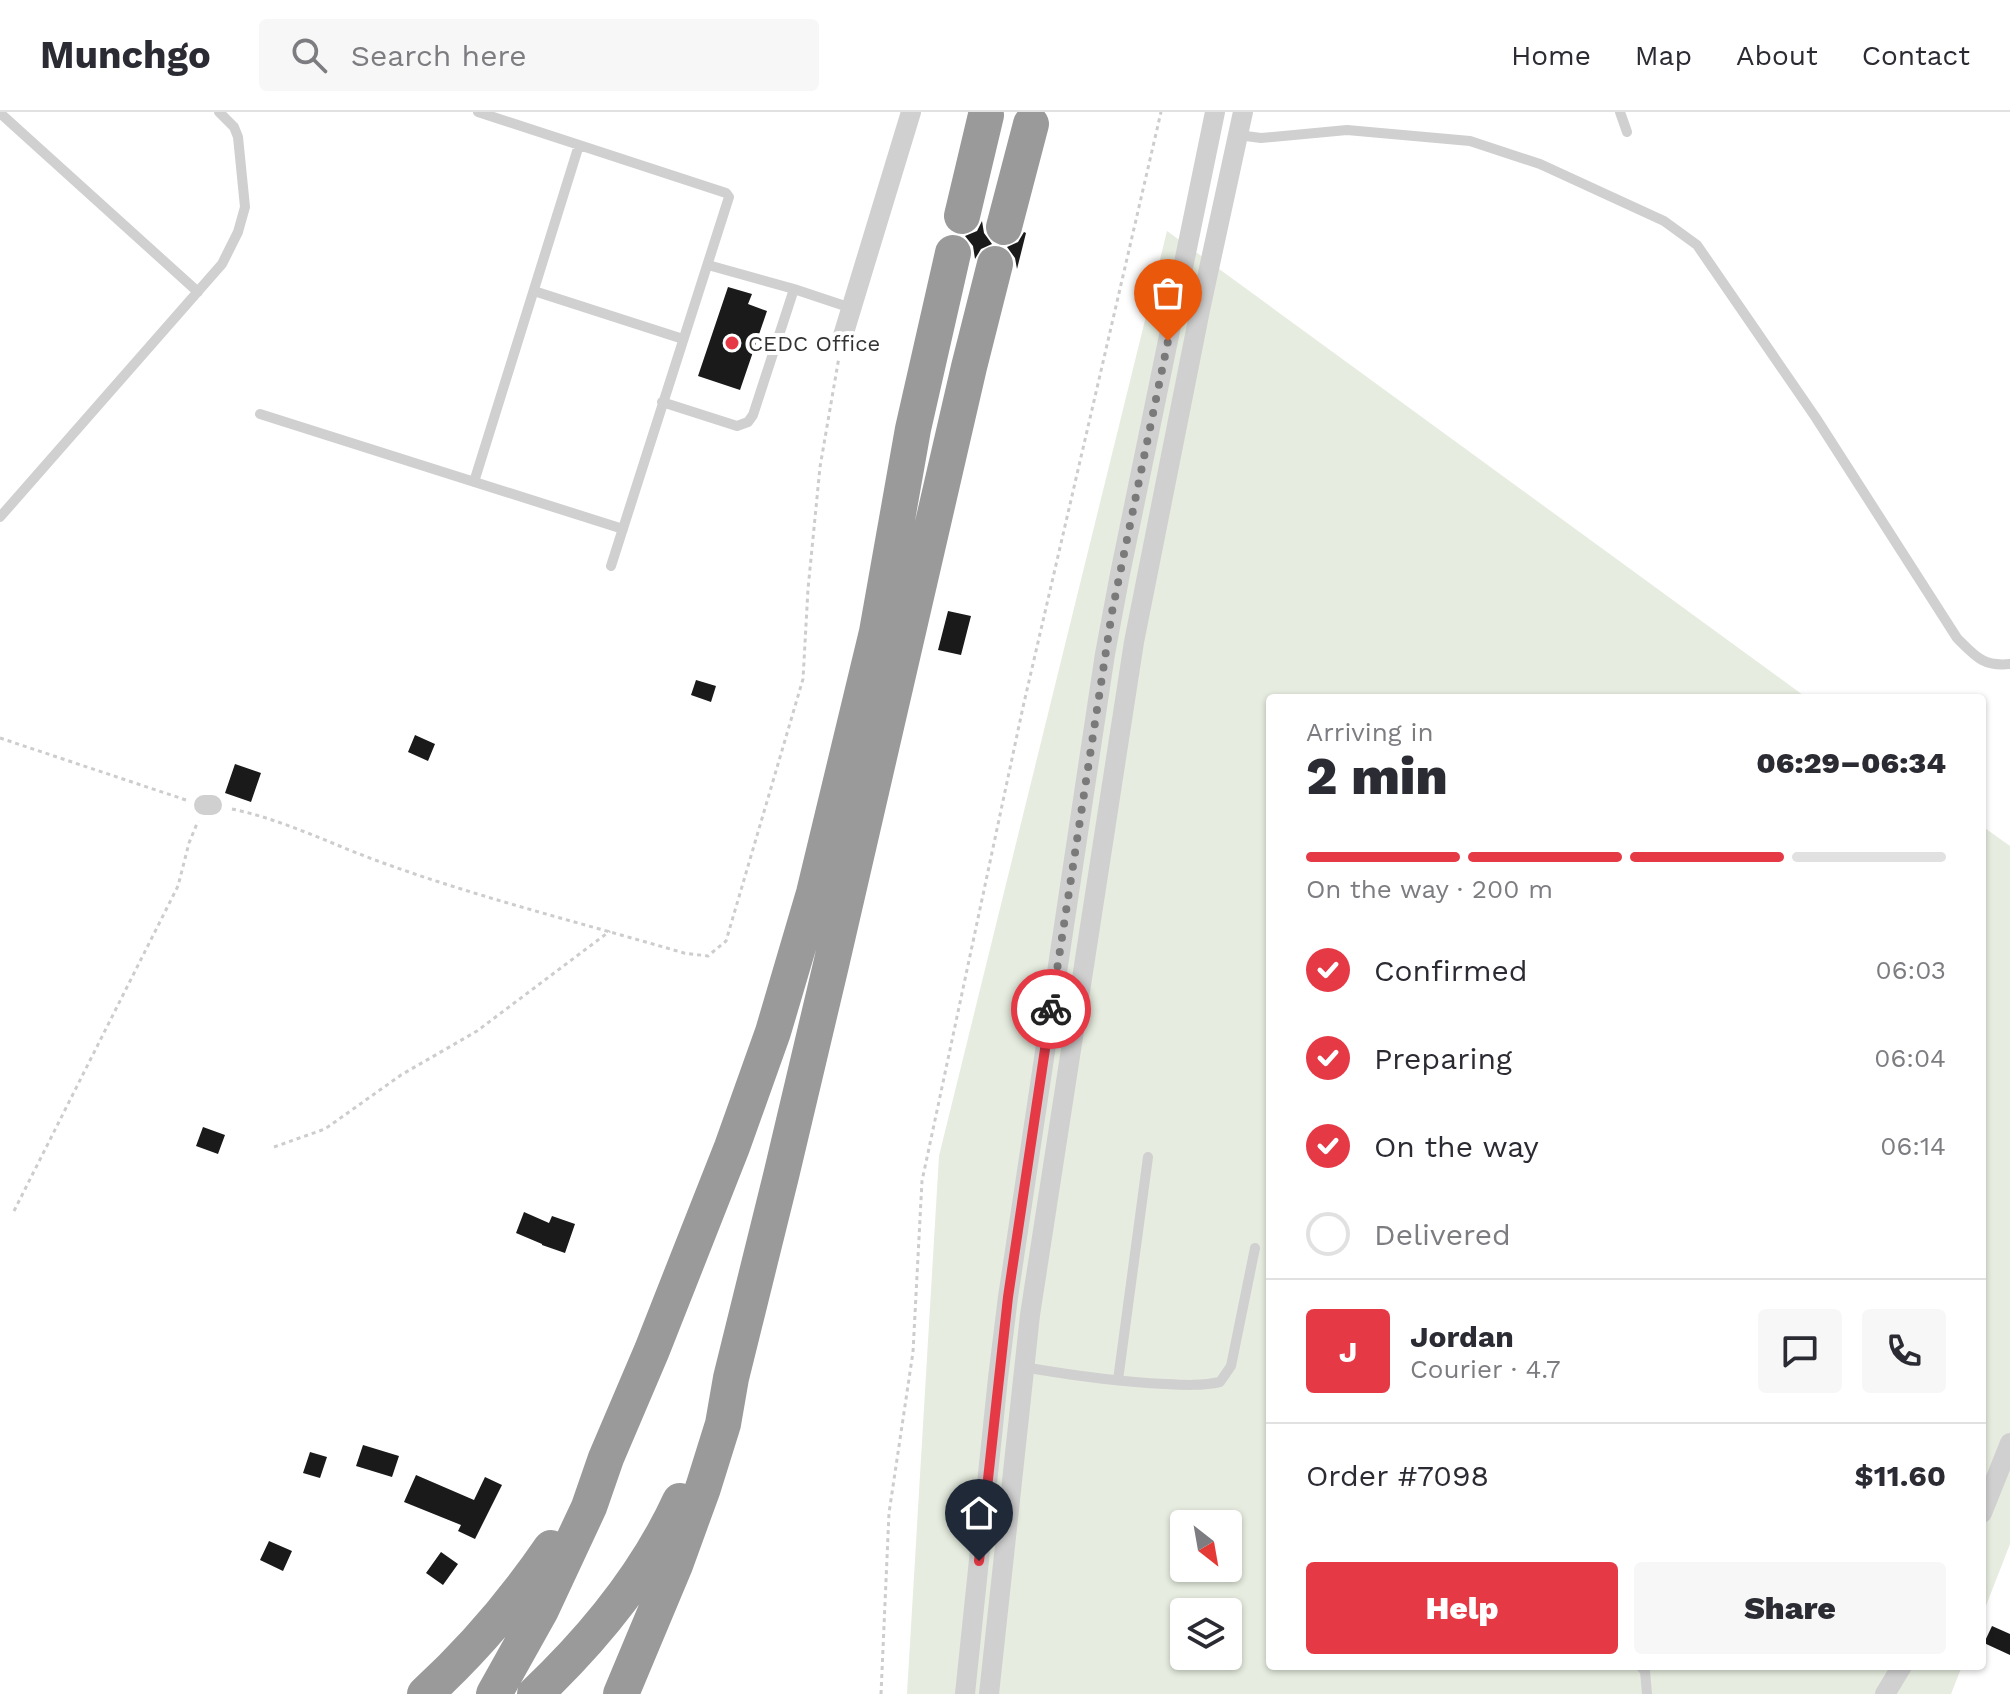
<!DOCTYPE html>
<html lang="en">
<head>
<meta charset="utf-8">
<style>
	:root { --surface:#fff; --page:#f7f7f7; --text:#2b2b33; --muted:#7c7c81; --line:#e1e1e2; --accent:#e63946 }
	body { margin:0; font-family:"Work Sans",sans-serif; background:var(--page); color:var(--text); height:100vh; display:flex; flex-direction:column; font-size:30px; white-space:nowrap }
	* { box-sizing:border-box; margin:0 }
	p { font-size:26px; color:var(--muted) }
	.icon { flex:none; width:44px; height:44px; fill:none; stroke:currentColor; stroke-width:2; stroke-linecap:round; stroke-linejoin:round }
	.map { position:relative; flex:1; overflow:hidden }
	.side { position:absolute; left:1266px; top:582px; width:720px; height:976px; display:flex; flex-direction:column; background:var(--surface); border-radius:8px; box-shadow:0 2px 6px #0004 }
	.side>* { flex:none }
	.needle { width:52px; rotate:149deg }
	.fabs { position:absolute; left:1170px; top:1398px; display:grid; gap:16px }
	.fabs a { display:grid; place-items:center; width:72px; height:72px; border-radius:8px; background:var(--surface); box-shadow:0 2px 6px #0004; font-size:40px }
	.pin { position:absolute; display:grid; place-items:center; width:68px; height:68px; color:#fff; margin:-82px -34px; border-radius:50% 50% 50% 0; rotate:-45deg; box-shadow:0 0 8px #0007 }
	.pin .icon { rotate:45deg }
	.courier { position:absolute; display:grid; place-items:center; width:80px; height:80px; margin:-40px; border:6px solid #e63946; border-radius:50%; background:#fff; color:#222; box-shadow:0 2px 10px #0007 }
	.summary em { font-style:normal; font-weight:800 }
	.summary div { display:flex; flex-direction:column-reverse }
	.summary { display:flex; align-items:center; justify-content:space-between; height:136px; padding:0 40px }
	h1 { font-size:52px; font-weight:800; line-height:60px }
	.bar { display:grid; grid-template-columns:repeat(4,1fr); gap:12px 8px; align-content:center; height:96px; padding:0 40px }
	.bar i { height:10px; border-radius:6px; background:var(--line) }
	.bar .active { background:var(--accent) }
	.bar p { grid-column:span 4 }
	.line { display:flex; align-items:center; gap:20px; padding:0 40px; border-top:2px solid var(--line) }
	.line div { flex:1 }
	.round { display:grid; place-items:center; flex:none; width:84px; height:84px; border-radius:8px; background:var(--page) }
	ol { padding:0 40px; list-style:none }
	li { display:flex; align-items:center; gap:24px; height:88px }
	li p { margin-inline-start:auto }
	li .icon { padding:8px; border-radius:50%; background:var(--accent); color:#fff; stroke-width:4 }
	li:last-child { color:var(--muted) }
	li i { width:44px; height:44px; border:4px solid var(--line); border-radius:50% }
	.cta { display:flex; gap:16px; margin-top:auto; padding:16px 40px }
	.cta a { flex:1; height:92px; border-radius:8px; background:var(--accent); color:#fff; font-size:32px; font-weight:800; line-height:92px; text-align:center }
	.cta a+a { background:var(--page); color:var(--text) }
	header { display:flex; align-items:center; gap:48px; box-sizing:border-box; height:112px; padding:0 40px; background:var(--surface); border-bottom:2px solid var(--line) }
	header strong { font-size:38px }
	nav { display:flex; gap:44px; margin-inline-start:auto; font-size:28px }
	.search { width:560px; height:72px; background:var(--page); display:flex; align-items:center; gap:20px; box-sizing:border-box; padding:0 28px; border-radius:8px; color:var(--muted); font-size:30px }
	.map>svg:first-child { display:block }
	.green { fill:#e6ecdf; fill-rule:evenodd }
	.building { fill:#1a1a1a }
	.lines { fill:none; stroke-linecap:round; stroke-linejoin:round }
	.path { stroke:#cdcdcd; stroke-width:3; stroke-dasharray:4 4; stroke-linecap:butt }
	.service { stroke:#d0d0d0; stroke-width:10 }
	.minor { stroke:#d0d0d0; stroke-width:20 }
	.motorway { stroke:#9a9a9a; stroke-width:36 }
	.done { stroke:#7a7a7a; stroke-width:8; stroke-dasharray:0 14.4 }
	.route { stroke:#e63946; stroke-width:10 }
	.poi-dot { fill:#e63946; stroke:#fff; stroke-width:3 }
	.labels { text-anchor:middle; stroke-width:8; stroke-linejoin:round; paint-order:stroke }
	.poi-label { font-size:22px; fill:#333; stroke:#fff; text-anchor:start }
</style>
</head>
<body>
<header>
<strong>Munchgo</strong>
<div class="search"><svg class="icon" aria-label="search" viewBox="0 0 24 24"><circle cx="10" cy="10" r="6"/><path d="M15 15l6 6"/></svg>Search here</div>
<nav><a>Home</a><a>Map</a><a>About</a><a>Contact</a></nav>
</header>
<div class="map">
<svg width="2010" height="1582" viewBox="0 0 2010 1582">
	<rect width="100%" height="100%" fill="#fff"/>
	<path class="green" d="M1167 119 1807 586H1270V1554H1962L1951 1582H907L939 1044ZM1184 1412H1228V1456H1184ZM1184 1500H1228V1544H1184Z
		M1982 714 2010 734V1432L1982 1504Z"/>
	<path class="building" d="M982 109 984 121 992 132 981 137 975 147 973 134 965 124 977 119Z
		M1024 120 1026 121 1017 157 1015 146 1007 135 1018 130Z
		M728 175 752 182 748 192 767 199 740 278 698 264Z
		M948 499 971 504 961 543 938 538Z
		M696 568 716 574 711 590 691 583Z
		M415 623 435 632 428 649 408 640Z
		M235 652 261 661 251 690 225 681Z
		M203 1015 225 1023 218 1042 196 1034Z
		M524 1100 549 1111 552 1104 575 1112 565 1141 542 1133V1132L516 1121Z
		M363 1333 399 1344 392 1365 356 1354Z
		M310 1340 327 1345 320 1366 303 1361Z
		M416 1363 474 1388 485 1365 502 1373 475 1427 458 1419 461 1413 404 1390Z
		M269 1429 292 1439 283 1459 260 1448Z
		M441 1440 458 1452 443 1473 426 1461Z
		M1992 1514 2010 1522V1543L1984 1531Z"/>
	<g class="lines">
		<path class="path" d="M0 626 186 688
			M232 697C285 708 335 734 386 752 484 787 585 812 684 841L708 844 726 829 803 567 808 477 820 355 839 245
			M274 1035 325 1017 401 963 477 919 610 819
			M14 1099 178 774 189 731 198 709
			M881 1582 889 1401 913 1240 922 1069 1023 595 1161 0"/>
		<path class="service" d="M478 0 726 81 729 85 611 454
			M1620 0 1627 20
			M0 1 198 180
			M1238 23 1261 26 1347 18 1470 29 1540 52 1664 109 1697 133 1816 306 1957 526C1975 544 1983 555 2010 552
			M708 153 794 177 851 196
			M534 179 683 227
			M662 290 737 314 748 310 753 303 794 177
			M260 302 623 417
			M474 370 579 33
			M0 405 222 152 238 120 245 95 238 25 234 15 219 0
			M1023 1255C1070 1263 1117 1270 1165 1272 1184 1273 1202 1274 1220 1270L1231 1254 1255 1136
			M1118 1268 1148 1045
			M1640 1554 1645 1559 1647 1582"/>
		<path class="minor" d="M842 227 911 0
			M204 693H212
			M1982 1401 2010 1331
			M965 1582 998 1266 1008 1185 1105 542 1120 462 1215 0
			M989 1582 1030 1203 1134 530 1200 198 1243 0
			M1885 1582 1902 1554"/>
		<path class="motorway" d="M962 104 986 3
			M1004 115 1031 12
			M425 1582C473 1538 514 1490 551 1436
			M494 1582 541 1498 589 1395 606 1346 652 1238 732 1035 773 920 814 781 877 520 913 317 953 141
			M535 1582C593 1527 646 1463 680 1389
			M621 1582 675 1453 703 1376 723 1312 731 1266 781 1064 831 853 969 255 995 152"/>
	</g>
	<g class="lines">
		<path class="done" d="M1051 897 1112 500 1168 229"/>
		<path class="route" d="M979 1449 1008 1185 1051 897"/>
	</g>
	<circle class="poi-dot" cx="732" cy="231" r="8"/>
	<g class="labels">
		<g class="poi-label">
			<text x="748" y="239">CEDC Office</text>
		</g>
	</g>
</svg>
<div class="fabs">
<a><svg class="needle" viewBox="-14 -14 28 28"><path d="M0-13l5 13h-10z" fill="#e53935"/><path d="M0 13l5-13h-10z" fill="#7c7c81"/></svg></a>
<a><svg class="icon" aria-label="layers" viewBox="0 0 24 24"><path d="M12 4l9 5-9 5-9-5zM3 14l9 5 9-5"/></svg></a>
</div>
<div class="pin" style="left:1168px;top:229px;background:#ea580c"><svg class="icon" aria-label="bag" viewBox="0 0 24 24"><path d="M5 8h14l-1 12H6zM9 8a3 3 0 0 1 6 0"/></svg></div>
<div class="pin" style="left:979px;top:1449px;background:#1f2937"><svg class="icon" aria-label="home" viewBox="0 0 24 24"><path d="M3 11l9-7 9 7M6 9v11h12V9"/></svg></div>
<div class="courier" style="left:1051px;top:897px"><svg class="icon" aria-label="bike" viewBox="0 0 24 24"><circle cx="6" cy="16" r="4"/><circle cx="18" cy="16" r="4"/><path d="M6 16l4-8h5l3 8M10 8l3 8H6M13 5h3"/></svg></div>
<section class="side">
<div class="summary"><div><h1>2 min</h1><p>Arriving in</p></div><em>06:29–06:34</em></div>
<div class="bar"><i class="active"></i><i class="active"></i><i class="active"></i><i></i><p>On the way · 200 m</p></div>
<ol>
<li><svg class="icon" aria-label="check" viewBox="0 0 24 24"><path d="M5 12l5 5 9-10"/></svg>Confirmed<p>06:03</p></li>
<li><svg class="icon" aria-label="check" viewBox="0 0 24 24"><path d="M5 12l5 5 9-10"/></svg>Preparing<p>06:04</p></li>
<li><svg class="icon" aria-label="check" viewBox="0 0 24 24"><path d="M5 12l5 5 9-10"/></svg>On the way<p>06:14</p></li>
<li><i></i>Delivered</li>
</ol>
<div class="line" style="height:144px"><b class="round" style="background:var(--accent);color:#fff">J</b><div><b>Jordan</b><p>Courier · 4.7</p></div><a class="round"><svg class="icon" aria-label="chat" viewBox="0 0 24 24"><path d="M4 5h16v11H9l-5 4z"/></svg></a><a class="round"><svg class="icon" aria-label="phone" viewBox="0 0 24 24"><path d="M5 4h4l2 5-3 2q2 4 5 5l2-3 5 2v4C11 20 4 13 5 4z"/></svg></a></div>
<div class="line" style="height:104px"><div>Order #7098</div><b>$11.60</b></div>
<div class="cta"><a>Help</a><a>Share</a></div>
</section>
</div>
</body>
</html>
